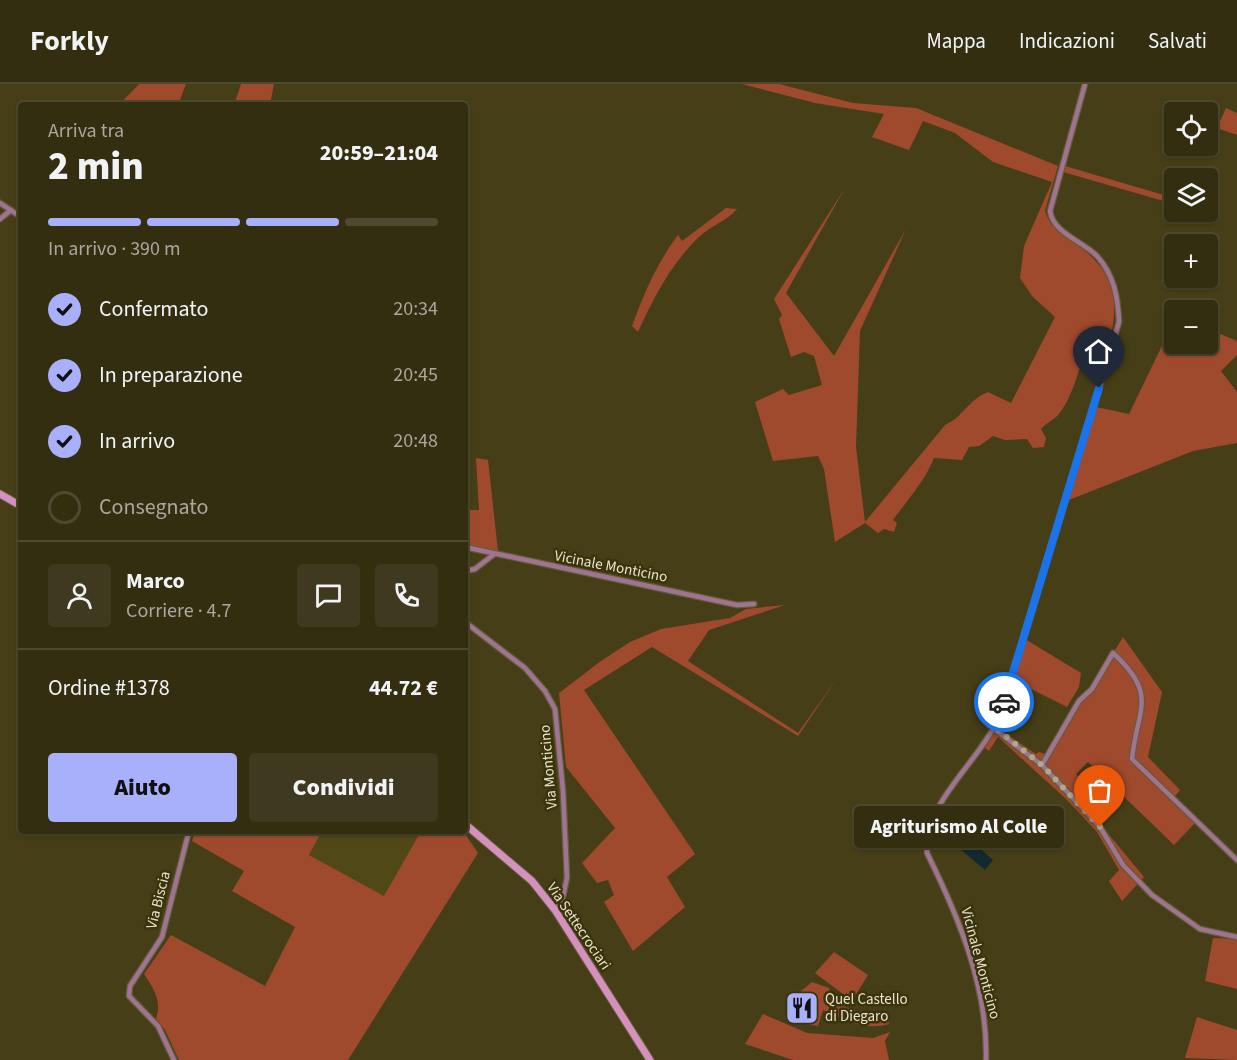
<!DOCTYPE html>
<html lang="it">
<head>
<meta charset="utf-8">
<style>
	:root { --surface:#342e11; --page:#3f3a1f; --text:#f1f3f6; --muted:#a9a89f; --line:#4e4a31; --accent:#a8b0fc }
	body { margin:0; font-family:"Source Sans 3",sans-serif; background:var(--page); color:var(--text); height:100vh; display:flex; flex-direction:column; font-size:22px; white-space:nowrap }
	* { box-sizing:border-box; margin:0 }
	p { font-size:20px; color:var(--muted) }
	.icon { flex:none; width:33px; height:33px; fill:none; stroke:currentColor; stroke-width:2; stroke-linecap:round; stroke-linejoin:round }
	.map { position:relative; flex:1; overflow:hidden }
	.side { position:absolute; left:18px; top:18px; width:450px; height:732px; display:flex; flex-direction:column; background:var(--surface); border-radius:6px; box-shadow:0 2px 4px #0004,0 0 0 2px var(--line) }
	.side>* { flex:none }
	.tools { position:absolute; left:1164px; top:18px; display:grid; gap:12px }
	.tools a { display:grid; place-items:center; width:54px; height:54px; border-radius:6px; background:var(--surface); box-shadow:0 2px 4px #0004,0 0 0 2px var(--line); font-size:30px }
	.pin { position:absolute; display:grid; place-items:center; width:51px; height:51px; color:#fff; margin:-62px -26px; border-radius:50% 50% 50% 0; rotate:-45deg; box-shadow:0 0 6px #0007 }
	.pin .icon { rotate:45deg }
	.courier { position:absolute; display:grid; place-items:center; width:60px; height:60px; margin:-30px; border:4px solid #1a73e8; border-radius:50%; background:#fff; color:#222; box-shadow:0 2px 8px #0007 }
	.bubble { position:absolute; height:42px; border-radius:6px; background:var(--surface); box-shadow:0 2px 4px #0004,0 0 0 2px var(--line); font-size:20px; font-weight:800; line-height:42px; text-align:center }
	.overview em { font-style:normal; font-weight:800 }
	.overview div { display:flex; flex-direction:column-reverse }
	.overview { display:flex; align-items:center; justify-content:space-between; height:102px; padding:0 30px }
	h1 { font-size:39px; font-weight:800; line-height:45px }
	.bar { display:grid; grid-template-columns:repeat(4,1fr); gap:9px 6px; align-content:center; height:72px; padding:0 30px }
	.bar i { height:8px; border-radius:4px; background:var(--line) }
	.bar .on { background:var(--accent) }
	.bar p { grid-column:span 4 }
	.line { display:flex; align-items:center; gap:15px; padding:0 30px; border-top:2px solid var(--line) }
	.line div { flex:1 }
	.round { display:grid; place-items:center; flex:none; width:63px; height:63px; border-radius:6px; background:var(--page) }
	ol { padding:0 30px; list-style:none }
	li { display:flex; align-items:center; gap:18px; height:66px }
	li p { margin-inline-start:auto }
	li .icon { padding:6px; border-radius:50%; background:var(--accent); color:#111; stroke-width:4 }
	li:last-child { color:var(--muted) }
	li i { width:33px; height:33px; border:3px solid var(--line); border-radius:50% }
	.cta { display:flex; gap:12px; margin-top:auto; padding:12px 30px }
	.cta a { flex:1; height:69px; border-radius:6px; background:var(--accent); color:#111; font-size:24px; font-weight:800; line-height:69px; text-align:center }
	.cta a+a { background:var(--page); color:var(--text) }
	header { display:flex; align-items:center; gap:36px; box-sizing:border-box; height:84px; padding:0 30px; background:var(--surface); border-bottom:2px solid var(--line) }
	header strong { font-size:28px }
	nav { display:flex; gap:33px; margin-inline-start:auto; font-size:21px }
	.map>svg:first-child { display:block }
	.built { fill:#504817 }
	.green { fill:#a04a2d }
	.water { fill:#122930 }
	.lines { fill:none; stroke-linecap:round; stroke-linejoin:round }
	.street-casing { stroke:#625c38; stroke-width:7 }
	.secondary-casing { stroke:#625c38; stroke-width:9 }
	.street { stroke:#a07392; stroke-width:4.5 }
	.secondary { stroke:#d690c0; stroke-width:7 }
	.done { stroke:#aea98e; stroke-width:6; stroke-dasharray:0 10.8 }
	.route { stroke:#1a73e8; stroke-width:8 }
	.labels { text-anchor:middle; stroke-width:5; stroke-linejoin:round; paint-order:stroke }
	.street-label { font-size:15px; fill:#e7e3ce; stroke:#3b340b }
	.poi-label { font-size:15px; fill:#e7e3ce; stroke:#3b340b; text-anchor:start }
</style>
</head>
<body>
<header>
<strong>Forkly</strong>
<nav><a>Mappa</a><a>Indicazioni</a><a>Salvati</a></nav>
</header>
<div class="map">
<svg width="1237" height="976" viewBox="0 0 1237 976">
	<rect width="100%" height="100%" fill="#453e17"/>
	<path class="built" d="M322 747H421L384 812 309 771Z"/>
	<path class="green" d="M139 0H186L178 21H119Z
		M241 0H274L270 21H234Z
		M742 0H779L853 19 916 24 1058 82 1045 127C1049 142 1061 150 1073 158 1116 187 1121 216 1108 264L1093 261C1078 279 1079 293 1069 313 1067 318 1060 330 1056 333 1050 338 1046 339 1041 345L1046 354 1044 363 1033 364 1027 355 1005 356 993 352 979 362 969 363 962 376 934 374C926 395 907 417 893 436L897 439 894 448 884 445 878 449 865 439 835 458 824 385 818 372 773 377 755 318 783 305 789 311 822 301 814 272 804 268 791 273 779 235 782 231 774 215 845 104 786 209 834 272 906 145 860 247 856 363 865 438 945 341C962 334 969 315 988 308L1011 319 1055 233 1032 212 1020 194 1024 162 1052 98 993 78 955 49 923 37 909 66 872 53 884 30 815 19Z
		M1226 24 1237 29V51L1217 44Z
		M1065 82 1174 114V120L1063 88Z
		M726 124 737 125C727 137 710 142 699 153 671 180 654 213 638 248L632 242C645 207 656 181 678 151L682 157Z
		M1174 237V260H1208V245L1237 257V271L1221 287 1237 308V359L1193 367 1069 416 1096 323 1129 330Z
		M476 374 488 376 498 467 465 461V426H479Z
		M785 521 709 546 688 577 798 649 838 593 798 652 652 563 584 606 695 770 667 793 685 823 633 867 604 818 614 811 608 796 597 799 582 779 615 744 566 683 559 609 601 577 630 558 661 545 730 534 746 525Z
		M1123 553 1162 608 1148 673 1180 706 1172 716 1195 739 1174 761 1088 678 1076 690 1092 707 1082 718 1144 793 1122 817 1109 797 1119 786 1097 748 1066 715 998 653 989 667 985 664 999 640 1025 555 1081 589 1079 603 1067 623 1019 599 1002 647 1036 670 1039 668 1047 671 1057 653 1060 655 1082 616 1094 607 1097 596Z
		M195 747H322L309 771 384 812 421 747H463L478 769 348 976H179L165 946 156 935C162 917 154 905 144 890L171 851 265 902 295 843 232 807 244 787 192 757Z
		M1213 854 1237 855V905L1205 897Z
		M834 868 868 891 850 920 842 917 843 910 815 889Z
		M812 898 829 904 833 918 869 932 888 935 889 940C864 947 845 936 823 926L818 942 807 940 814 919 799 914 801 907Z
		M763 930 807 949 873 954 890 948 885 957 889 976H793L745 960Z
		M1197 933 1237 946V976L1185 974Z"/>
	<path class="water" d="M968 754 993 776 985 786 959 764Z"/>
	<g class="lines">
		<defs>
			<path id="street" d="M0 119 21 133
				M0 135 11 126
				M465 463 737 521 754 520
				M465 487 475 485 493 471
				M465 538 525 584 545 607 555 625 563 707 567 794 562 817 555 826
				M989 641 1042 681 1100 743 1123 781 1152 811 1200 845 1237 853
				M1042 681 1079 617 1092 605 1113 569C1159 611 1137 624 1132 675L1237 776
				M174 976 158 942 129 912 130 902 162 853 189 747
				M986 976C988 903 959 834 927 769 924 720 973 683 994 643 999 635 1002 625 1005 617L1119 238C1118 213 1114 191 1097 172 1082 157 1053 149 1050 127L1085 0"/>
			<path id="secondary" d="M0 410 21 422
				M465 740 532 797 555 826 650 976"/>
		</defs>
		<use href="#street" class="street-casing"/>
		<use href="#secondary" class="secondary-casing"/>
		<use href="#street" class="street"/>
		<use href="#secondary" class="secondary"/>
	</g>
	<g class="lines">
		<path class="done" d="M1004 618 994 643 1042 681 1100 743"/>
		<path class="route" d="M1004 618 1099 304"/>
	</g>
	<defs>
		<symbol id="restaurant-square" viewBox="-11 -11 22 22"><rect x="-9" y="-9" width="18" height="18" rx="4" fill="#a8b0fc" stroke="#3b340b"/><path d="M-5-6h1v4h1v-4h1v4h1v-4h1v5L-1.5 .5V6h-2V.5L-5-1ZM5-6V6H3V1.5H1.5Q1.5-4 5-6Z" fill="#111"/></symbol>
	</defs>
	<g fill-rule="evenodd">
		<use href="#restaurant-square" x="783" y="905" width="38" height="38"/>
	</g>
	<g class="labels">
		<g class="street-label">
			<text transform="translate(611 482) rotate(11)" y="5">Vicinale Monticino</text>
			<text transform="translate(548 683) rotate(-95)" y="5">Via Monticino</text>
			<text transform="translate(158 816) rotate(-76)" y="5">Via Biscia</text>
			<text transform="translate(579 842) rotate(56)" y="5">Via Settecrociari</text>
			<text transform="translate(981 879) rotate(75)" y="5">Vicinale Monticino</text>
		</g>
		<g class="poi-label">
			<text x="825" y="920">Quel Castello<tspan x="825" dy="17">di Diegaro</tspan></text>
		</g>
	</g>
</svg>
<div class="tools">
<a><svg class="icon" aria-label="locate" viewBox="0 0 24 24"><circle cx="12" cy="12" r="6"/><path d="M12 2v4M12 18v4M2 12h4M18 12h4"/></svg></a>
<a><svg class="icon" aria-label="layers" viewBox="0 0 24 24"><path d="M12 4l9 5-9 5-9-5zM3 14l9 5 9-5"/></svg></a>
<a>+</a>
<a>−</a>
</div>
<div class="pin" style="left:1100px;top:743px;background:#ea580c"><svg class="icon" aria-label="bag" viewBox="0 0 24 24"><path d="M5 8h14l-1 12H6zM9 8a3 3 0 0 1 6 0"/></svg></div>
<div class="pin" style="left:1099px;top:304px;background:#1f2937"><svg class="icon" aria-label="home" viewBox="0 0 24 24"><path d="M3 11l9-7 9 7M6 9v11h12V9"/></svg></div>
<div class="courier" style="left:1004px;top:618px"><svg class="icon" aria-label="car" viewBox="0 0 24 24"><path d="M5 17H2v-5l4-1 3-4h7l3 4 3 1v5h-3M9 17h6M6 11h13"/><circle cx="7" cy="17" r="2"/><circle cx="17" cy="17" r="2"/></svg></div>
<div class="bubble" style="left:854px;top:722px;width:210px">Agriturismo Al Colle</div>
<section class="side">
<div class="overview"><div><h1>2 min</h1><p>Arriva tra</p></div><em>20:59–21:04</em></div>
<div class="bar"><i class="on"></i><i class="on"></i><i class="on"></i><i></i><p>In arrivo · 390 m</p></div>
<ol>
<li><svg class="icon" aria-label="check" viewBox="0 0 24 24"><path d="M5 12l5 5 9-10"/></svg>Confermato<p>20:34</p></li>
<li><svg class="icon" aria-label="check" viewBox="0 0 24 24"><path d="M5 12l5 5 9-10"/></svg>In preparazione<p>20:45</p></li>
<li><svg class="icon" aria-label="check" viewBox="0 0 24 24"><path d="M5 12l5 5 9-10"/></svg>In arrivo<p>20:48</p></li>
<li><i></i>Consegnato</li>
</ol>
<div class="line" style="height:108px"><a class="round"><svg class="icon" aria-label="person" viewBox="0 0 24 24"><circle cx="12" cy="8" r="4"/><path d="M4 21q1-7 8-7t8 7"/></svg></a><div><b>Marco</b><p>Corriere · 4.7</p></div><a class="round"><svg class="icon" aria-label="chat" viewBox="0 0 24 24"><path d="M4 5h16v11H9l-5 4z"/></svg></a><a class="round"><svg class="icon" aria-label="phone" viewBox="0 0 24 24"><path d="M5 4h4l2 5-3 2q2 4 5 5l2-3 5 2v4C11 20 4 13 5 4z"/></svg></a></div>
<div class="line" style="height:78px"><div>Ordine #1378</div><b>44.72 €</b></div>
<div class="cta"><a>Aiuto</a><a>Condividi</a></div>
</section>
</div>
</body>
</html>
